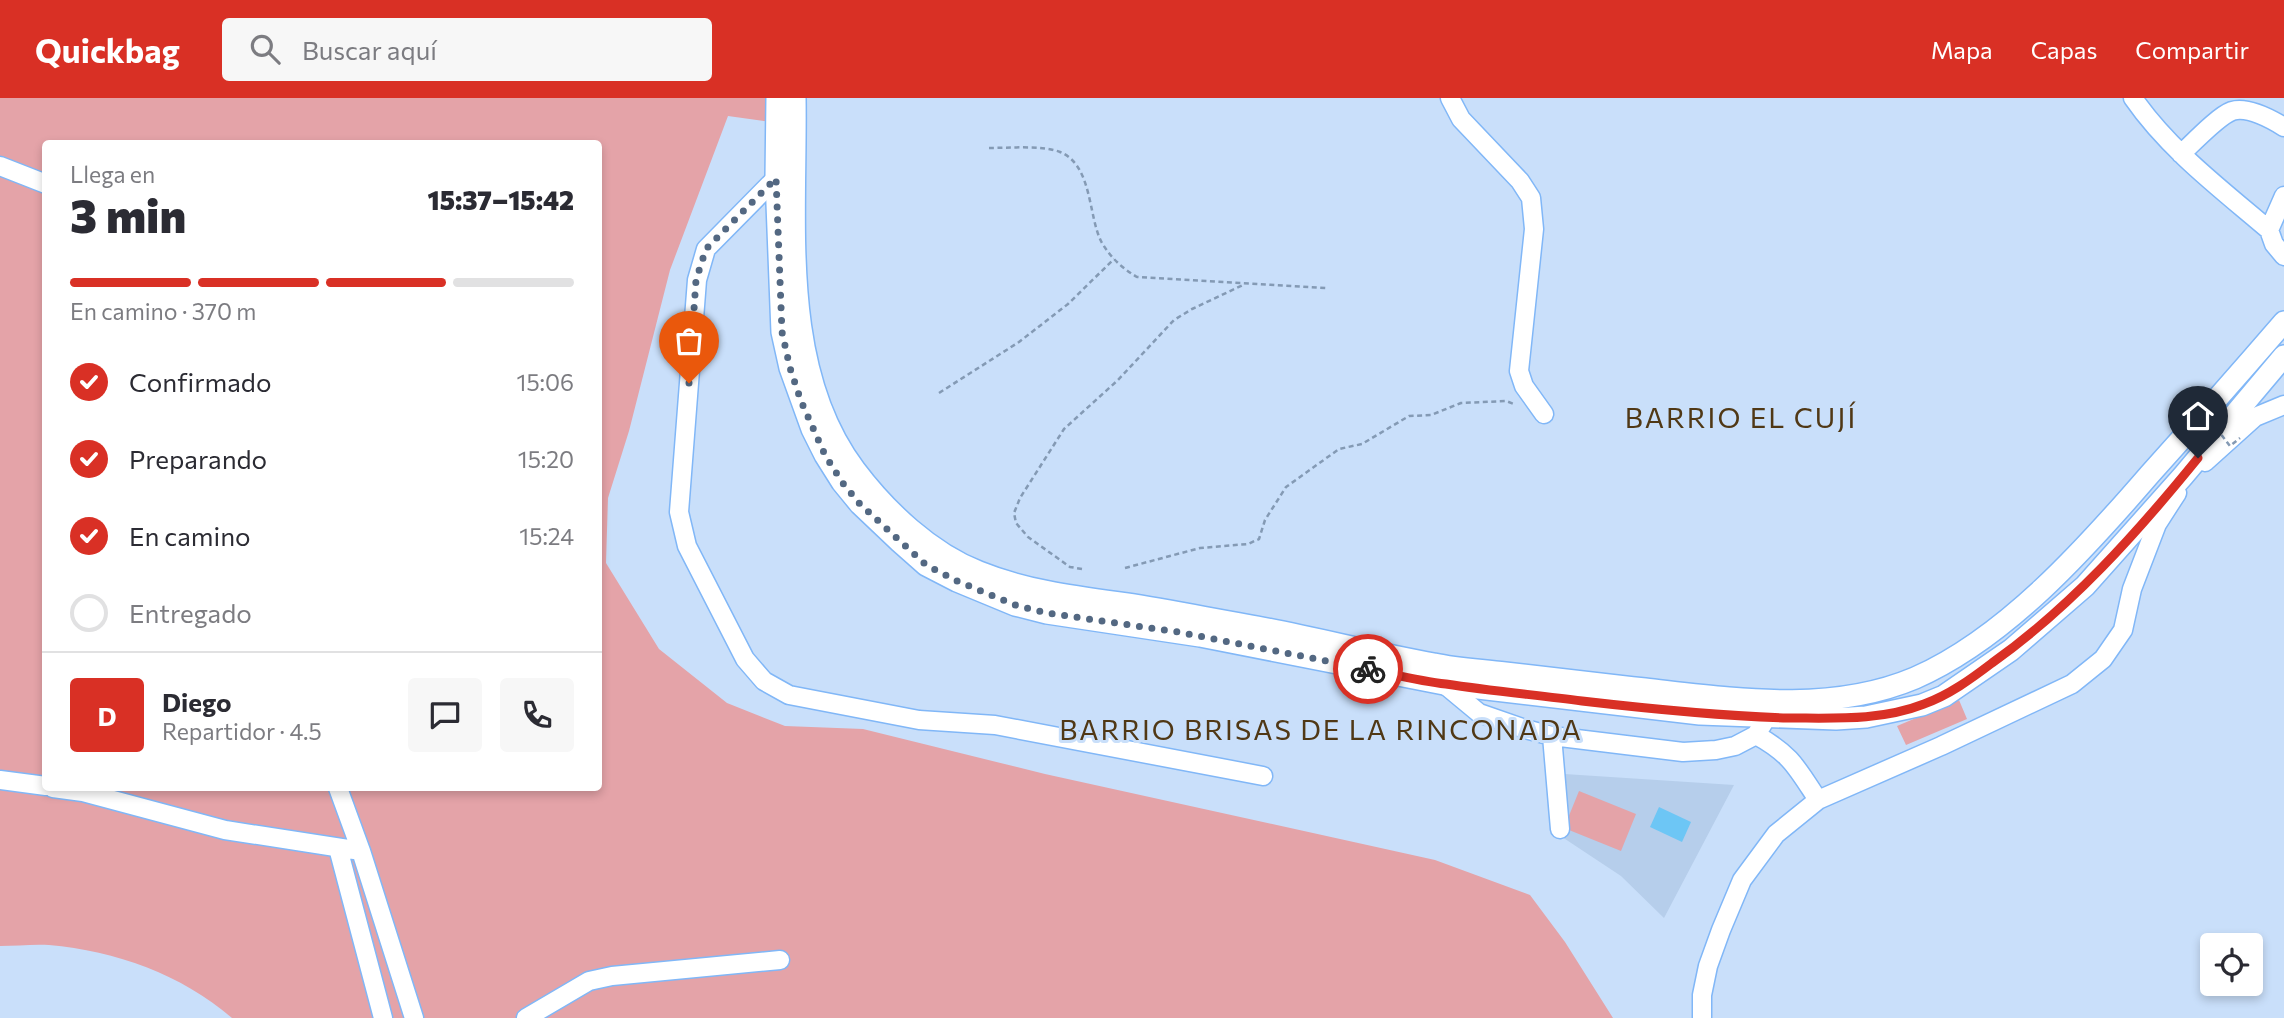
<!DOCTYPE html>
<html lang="es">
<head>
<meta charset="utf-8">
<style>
	:root { --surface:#fff; --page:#f7f7f7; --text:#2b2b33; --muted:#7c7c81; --line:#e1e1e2; --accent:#d93025 }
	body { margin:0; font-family:Commissioner,sans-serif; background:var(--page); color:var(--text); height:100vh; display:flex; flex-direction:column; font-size:26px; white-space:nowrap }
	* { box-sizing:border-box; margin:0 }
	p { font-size:23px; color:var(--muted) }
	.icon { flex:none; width:38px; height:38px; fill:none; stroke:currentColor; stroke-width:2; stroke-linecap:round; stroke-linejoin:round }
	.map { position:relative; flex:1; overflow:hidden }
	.details { position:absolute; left:42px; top:42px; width:560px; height:651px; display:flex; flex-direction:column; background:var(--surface); border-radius:7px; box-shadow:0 4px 10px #0003 }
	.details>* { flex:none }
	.tools { position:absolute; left:2200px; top:835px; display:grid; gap:14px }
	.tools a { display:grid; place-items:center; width:63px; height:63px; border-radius:7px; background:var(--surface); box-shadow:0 4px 10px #0003; font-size:35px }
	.pin { position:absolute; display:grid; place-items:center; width:60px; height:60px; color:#fff; margin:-72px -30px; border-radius:50% 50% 50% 0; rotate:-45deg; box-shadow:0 0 7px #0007 }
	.pin .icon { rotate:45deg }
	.courier { position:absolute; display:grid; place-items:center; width:70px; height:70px; margin:-35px; border:5px solid #d93025; border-radius:50%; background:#fff; color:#222; box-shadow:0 2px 9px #0007 }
	.summary em { font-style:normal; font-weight:800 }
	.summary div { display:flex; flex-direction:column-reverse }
	.summary { display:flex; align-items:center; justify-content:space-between; height:119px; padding:0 28px }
	h1 { font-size:46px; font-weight:800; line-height:52px }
	.bar { display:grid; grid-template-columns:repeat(4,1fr); gap:10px 7px; align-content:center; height:84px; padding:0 28px }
	.bar i { height:9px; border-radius:5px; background:var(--line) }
	.bar .current { background:var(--accent) }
	.bar p { grid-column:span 4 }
	.line { display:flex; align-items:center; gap:18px; padding:0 28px; border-top:2px solid var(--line) }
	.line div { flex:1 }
	.round { display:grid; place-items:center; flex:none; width:74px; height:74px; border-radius:7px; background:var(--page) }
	ol { padding:0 28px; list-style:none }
	li { display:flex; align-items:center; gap:21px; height:77px }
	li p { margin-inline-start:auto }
	li .icon { padding:7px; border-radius:50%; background:var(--accent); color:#fff; stroke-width:4 }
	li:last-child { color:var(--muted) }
	li i { width:38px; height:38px; border:4px solid var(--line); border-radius:50% }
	header { display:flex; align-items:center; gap:42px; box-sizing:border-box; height:98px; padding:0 35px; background:var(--accent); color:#fff }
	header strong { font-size:33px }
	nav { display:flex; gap:38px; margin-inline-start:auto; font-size:24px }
	.search { width:490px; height:63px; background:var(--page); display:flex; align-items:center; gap:18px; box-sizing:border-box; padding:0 24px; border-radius:7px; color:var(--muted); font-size:26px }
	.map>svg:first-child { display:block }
	.built { fill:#b6ceeb }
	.pitch { fill:#e4a3a8; fill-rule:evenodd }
	.building { fill:#6dc6f5 }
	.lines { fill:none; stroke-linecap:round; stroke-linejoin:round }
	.minor-casing { stroke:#81b7f7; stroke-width:21 }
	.major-casing { stroke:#81b7f7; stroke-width:24 }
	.path { stroke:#849ab4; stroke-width:2.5; stroke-dasharray:5 3.5; stroke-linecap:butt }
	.minor { stroke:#fff; stroke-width:18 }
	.major { stroke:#fff; stroke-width:21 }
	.path-bridge { stroke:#849ab4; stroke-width:2.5; stroke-dasharray:5 3.5; stroke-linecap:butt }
	.done { stroke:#536882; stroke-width:7; stroke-dasharray:0 12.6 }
	.route { stroke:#d93025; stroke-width:9 }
	.labels { text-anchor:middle; stroke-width:6; stroke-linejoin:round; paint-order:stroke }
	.neighbourhood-label { font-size:28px; letter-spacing:2px; fill:#503815; stroke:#c9dffa }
</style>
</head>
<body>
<header>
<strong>Quickbag</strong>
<div class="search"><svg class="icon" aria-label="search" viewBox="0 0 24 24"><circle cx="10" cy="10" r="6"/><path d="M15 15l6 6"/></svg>Buscar aquí</div>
<nav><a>Mapa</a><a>Capas</a><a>Compartir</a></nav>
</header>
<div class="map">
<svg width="2284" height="920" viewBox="0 0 2284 920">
	<rect width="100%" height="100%" fill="#c9dffa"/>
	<path class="built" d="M1549 675 1734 687 1664 820 1621 778 1550 731Z"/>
	<path class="pitch" d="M0 0H777L778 25 728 18 670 172 629 333 608 400 606 465 659 551 727 605 785 628 863 631 1045 676 1435 762 1530 797 1565 844 1613 920H232C181 876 116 853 49 847 33 846 16 848 0 848ZM46 46H598V690H46Z
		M1959 602 1967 621 1906 647 1897 628Z
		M1579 693 1636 716 1621 753 1564 730Z"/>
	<path class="building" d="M1659 709 1691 724 1682 744 1650 729Z"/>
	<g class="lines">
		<defs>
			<path id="minor" d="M1450 0 1461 21 1520 83 1531 100 1534 131 1519 273 1524 288 1544 316
				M2133 0C2169 52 2221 91 2269 132L2274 146 2284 158
				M2181 56C2192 46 2218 18 2232 13 2248 8 2271 21 2284 29
				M0 68 46 86
				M776 80 706 151 697 182 679 414 687 448 745 561 764 583 789 597 919 622 995 627 1263 678
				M2269 132 2284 98
				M2205 364 2255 319 2284 307
				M1444 586 1479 615 1525 631 1552 638 1683 654 1716 652 1735 648 1756 637 1767 619
				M1756 637C1791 656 1797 670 1818 702
				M1552 638 1560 731
				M0 682 46 688
				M53 690 83 694 225 732 361 753
				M338 690 361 753 414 920
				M338 750 383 920
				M526 920 589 883 612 878 780 862
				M1702 920V897L1708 868 1721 832 1742 782 1776 736 1818 702 1941 648 2072 586 2103 561 2123 532 2132 491 2157 426 2177 395"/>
			<path id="major" d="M777 0 776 80 782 234 790 270 812 331 825 357 842 384 860 406 900 444 926 467 957 483 1015 507 1047 515 1200 538 1444 586 1700 616 1836 621 1866 619 1922 607 1944 598 2011 552 2085 488 2183 378 2284 258
				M795 0C797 121 778 271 855 372 886 413 930 455 979 474 1026 493 1076 499 1127 506 1166 512 1206 520 1246 527 1309 538 1371 555 1434 566 1457 571 1481 572 1505 575 1551 580 1598 586 1645 591 1734 601 1830 616 1915 580 2006 540 2086 450 2150 376 2195 326 2240 275 2284 224"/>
		</defs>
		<use href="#minor" class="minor-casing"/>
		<use href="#major" class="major-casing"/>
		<path class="path" d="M989 50C1009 50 1042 47 1060 54 1093 67 1088 120 1102 145 1111 160 1122 170 1137 179L1326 190
			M939 295 1019 244 1068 206 1114 161
			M1125 470 1200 450 1248 446 1259 441 1265 422 1286 389 1339 351 1362 346 1409 318 1431 317 1461 305 1506 303 1514 306
			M1082 471 1070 469 1028 439 1016 425 1014 415 1020 400 1064 331 1118 282 1174 222 1192 211 1245 186"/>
		<use href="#minor" class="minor"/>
		<use href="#major" class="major"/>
		<path class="path-bridge" d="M2179 308 2190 296 2230 348 2240 340"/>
	</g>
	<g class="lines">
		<path class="done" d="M689 285 696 182 706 151 776 80 782 234 790 270 801 303 825 357 842 384 860 406 926 467 957 483 1015 507 1047 515 1178 534 1368 571"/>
		<path class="route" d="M1368 571C1393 576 1419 583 1446 586 1491 593 1537 597 1582 603 1651 611 1719 618 1788 620 1834 620 1881 623 1924 606 1949 597 1971 581 1992 565 2071 509 2137 435 2198 360"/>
	</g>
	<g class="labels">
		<g class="neighbourhood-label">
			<text x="1741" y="330">BARRIO EL CUJÍ</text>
			<text x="1321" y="642">BARRIO BRISAS DE LA RINCONADA</text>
		</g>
	</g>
</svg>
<div class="tools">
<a><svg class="icon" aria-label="locate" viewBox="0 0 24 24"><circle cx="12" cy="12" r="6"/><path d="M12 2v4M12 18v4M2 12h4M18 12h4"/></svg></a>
</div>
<div class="pin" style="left:689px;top:285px;background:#ea580c"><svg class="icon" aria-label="bag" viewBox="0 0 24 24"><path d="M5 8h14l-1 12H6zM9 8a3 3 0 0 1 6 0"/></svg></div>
<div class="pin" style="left:2198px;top:360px;background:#1f2937"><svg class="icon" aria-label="home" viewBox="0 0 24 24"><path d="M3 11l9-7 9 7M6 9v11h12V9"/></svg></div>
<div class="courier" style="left:1368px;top:571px"><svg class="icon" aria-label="bike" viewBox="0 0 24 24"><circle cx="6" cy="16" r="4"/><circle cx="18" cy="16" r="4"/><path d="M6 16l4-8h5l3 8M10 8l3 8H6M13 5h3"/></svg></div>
<section class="details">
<div class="summary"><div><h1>3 min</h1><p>Llega en</p></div><em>15:37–15:42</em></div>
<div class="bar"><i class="current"></i><i class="current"></i><i class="current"></i><i></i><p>En camino · 370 m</p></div>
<ol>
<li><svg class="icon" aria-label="check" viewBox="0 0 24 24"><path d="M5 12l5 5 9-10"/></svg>Confirmado<p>15:06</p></li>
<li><svg class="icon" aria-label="check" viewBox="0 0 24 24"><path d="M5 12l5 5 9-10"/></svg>Preparando<p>15:20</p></li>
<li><svg class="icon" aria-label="check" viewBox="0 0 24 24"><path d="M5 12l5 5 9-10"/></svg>En camino<p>15:24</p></li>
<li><i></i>Entregado</li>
</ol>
<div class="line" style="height:126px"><b class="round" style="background:var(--accent);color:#fff">D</b><div><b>Diego</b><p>Repartidor · 4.5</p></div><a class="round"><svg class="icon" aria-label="chat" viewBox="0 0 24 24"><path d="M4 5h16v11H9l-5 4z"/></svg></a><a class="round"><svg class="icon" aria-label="phone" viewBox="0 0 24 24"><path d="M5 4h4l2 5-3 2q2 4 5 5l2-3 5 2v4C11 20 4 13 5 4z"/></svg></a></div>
</section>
</div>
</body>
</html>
